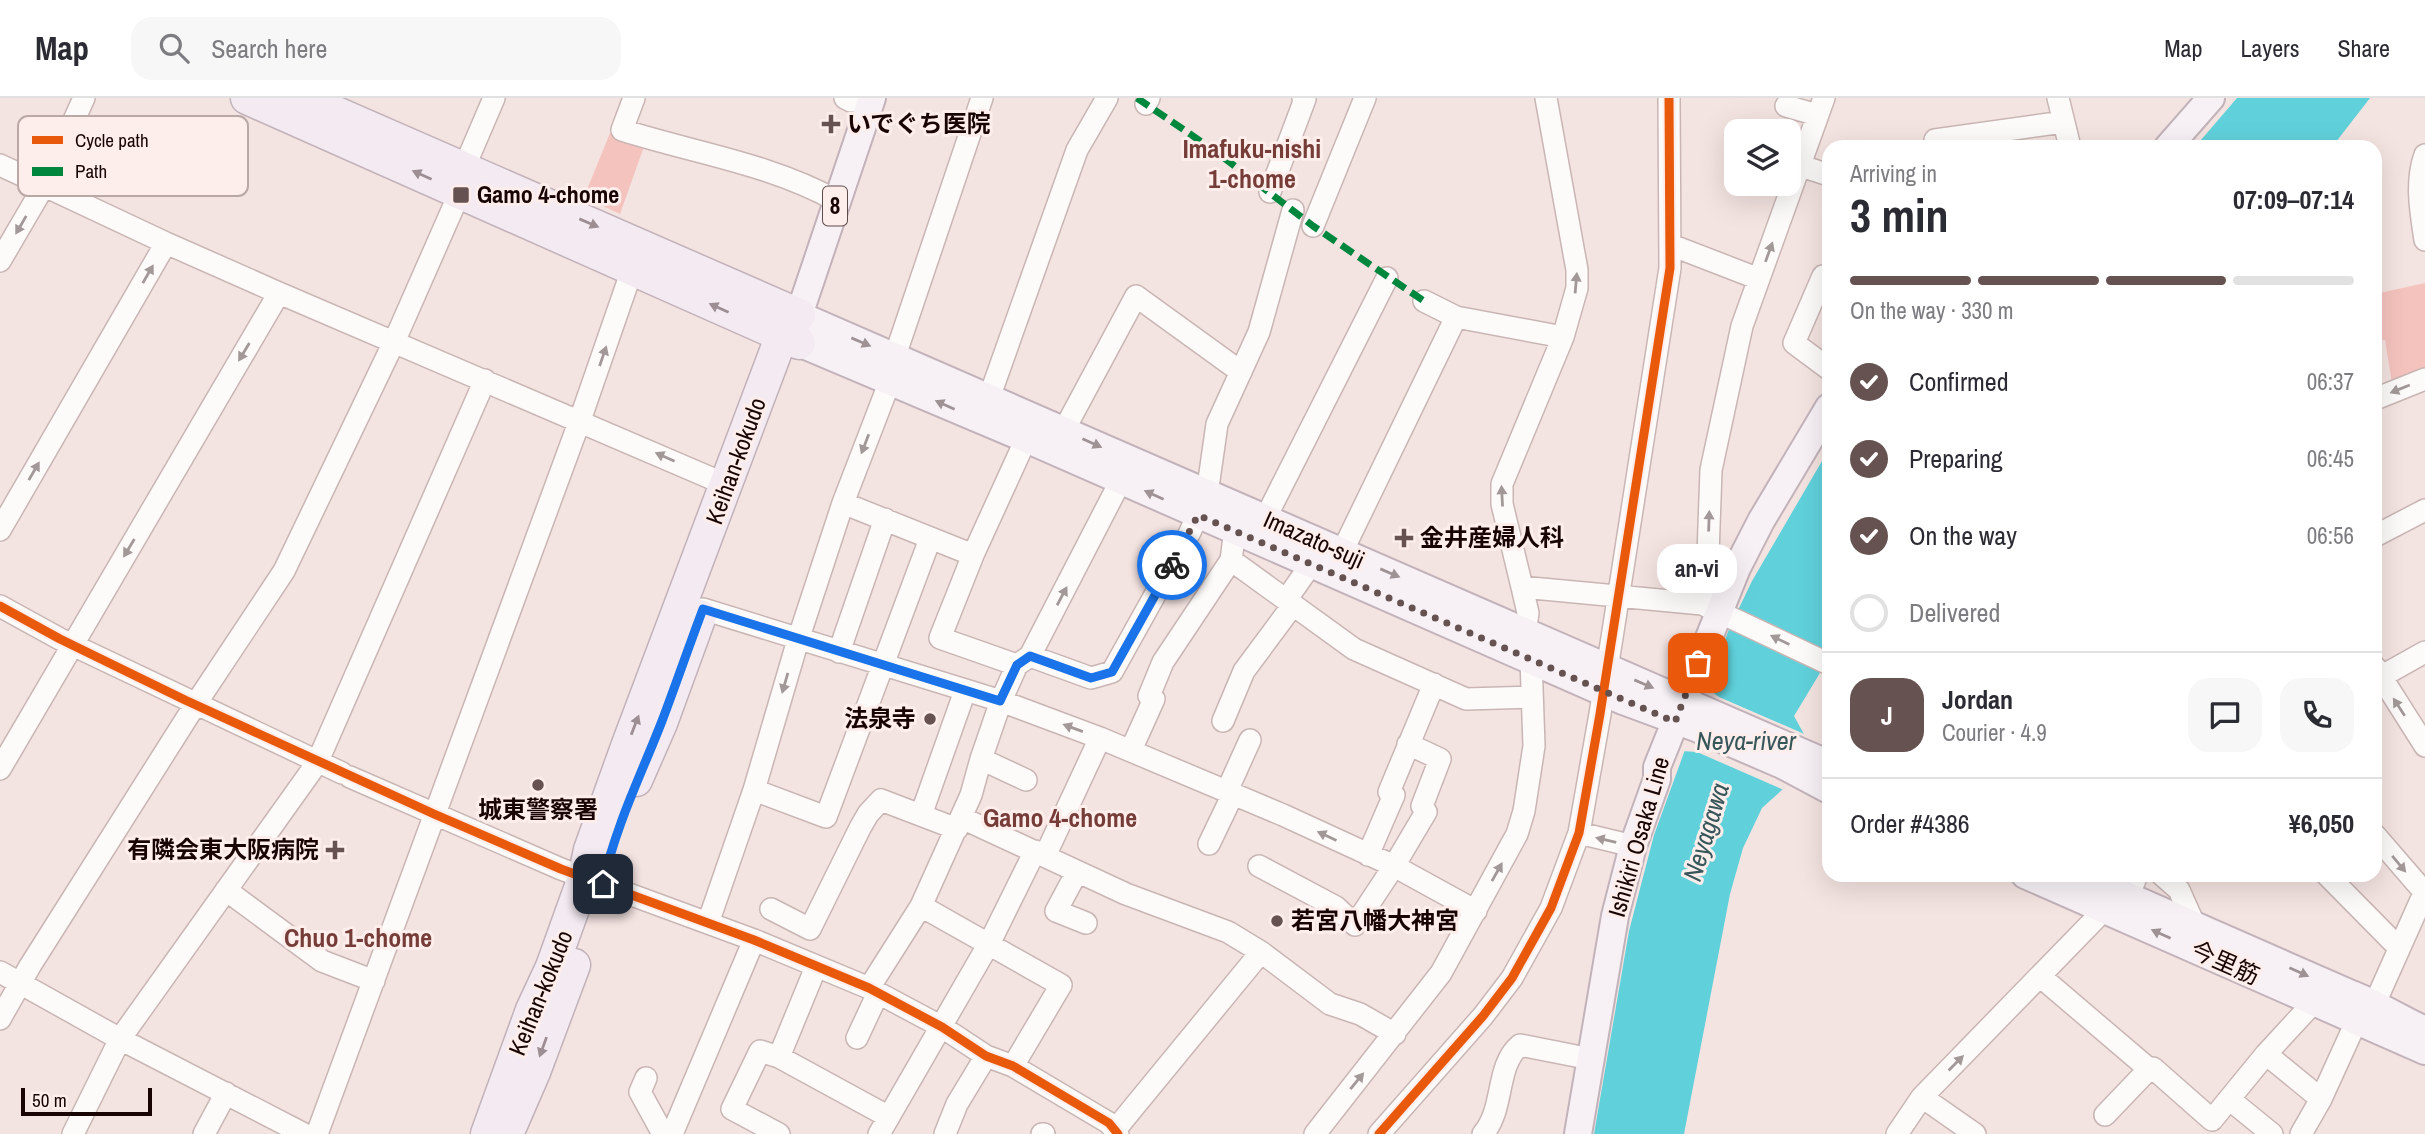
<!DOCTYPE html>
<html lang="en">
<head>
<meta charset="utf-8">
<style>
	:root { --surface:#fff; --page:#f7f7f7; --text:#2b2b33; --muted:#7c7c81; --line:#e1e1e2; --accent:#655251 }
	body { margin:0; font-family:"Archivo Narrow","Noto Sans JP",sans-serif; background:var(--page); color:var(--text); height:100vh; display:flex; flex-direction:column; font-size:26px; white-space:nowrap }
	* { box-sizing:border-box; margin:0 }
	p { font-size:23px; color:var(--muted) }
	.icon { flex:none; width:38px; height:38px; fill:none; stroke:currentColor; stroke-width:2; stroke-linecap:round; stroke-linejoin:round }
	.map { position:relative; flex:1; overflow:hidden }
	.panel { position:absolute; left:1822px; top:42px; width:560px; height:742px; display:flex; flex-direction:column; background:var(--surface); border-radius:21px; box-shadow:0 7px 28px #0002 }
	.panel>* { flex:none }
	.buttons { position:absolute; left:1724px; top:21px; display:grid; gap:14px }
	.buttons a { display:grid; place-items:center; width:77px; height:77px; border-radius:14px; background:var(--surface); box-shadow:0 7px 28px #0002; font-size:35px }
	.scale { position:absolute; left:21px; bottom:18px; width:131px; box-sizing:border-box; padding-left:7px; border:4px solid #190404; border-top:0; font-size:19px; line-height:24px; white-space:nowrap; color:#190404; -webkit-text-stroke:5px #fdeeec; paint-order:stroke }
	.pin { position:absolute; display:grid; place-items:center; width:60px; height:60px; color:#fff; margin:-30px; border-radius:14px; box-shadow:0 4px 10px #0006 }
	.courier { position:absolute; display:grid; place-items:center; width:70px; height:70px; margin:-35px; border:5px solid #1a73e8; border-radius:50%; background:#fff; color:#222; box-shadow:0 2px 9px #0007 }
	.bubble { position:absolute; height:49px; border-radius:21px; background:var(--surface); box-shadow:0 7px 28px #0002; font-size:23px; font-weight:700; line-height:49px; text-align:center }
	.head em { font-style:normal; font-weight:700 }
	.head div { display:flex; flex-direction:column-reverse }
	.head { display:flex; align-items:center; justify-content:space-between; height:119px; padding:0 28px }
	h1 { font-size:46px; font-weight:700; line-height:52px }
	.bar { display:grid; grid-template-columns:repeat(4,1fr); gap:10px 7px; align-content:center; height:84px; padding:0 28px }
	.bar i { height:9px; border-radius:5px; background:var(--line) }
	.bar .selected { background:var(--accent) }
	.bar p { grid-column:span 4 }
	.line { display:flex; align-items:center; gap:18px; padding:0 28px; border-top:2px solid var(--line) }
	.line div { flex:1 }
	.round { display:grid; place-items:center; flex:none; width:74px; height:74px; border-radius:21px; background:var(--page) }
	ol { padding:0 28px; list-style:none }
	li { display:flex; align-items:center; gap:21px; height:77px }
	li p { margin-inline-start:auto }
	li .icon { padding:7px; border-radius:50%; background:var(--accent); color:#fff; stroke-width:4 }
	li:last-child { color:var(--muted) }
	li i { width:38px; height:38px; border:4px solid var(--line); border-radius:50% }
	header { display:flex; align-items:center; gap:42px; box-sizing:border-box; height:98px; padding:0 35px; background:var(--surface); border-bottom:2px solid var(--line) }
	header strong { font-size:33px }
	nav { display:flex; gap:38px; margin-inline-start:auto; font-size:24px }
	.search { width:490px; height:63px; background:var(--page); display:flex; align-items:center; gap:18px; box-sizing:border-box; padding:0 24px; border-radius:21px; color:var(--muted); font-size:26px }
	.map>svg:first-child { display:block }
	.green { fill:#f5c3be }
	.water { fill:#60d1db }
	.pier { fill:#f3e3e1 }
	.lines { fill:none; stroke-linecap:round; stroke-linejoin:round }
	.minor-casing { stroke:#c9b6b4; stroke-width:24 }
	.major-casing { stroke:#c2b2b9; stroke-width:30 }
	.highway-casing { stroke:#c2b2b9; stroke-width:35 }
	.minor { stroke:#fdfbfa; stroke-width:21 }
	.major { stroke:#f7f1f5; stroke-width:26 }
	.highway { stroke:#f4eaf2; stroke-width:32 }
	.quiet { stroke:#00873e; stroke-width:7; stroke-dasharray:14 7; stroke-linecap:butt }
	.cycleway-casing { stroke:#fdeeec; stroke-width:13 }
	.cycleway { stroke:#e8590c; stroke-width:9 }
	.oneway { fill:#9c8e93 }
	.oneway2 { fill:#a29898 }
	.oneway3 { fill:#9e9295 }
	.done { stroke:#655251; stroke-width:7; stroke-dasharray:0 12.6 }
	.route { stroke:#1a73e8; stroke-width:9 }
	.poi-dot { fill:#655251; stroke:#fdeeec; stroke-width:2.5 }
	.labels { text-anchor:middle; stroke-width:6; stroke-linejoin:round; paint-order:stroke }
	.shield { fill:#fdeeec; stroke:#5d4a4a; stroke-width:2 }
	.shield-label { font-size:23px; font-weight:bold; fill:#190404 }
	.poi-label { font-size:24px; font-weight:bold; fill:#190404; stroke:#fdeeec; text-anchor:start }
	.street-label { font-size:24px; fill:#190404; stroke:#fdeeec }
	.neighbourhood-label { font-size:26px; font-weight:bold; fill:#763c38; stroke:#fdeeec }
	.water-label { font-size:26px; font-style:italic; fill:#37565a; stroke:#fdeeec }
	.key { fill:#fdeeec; stroke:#b9a8a6; stroke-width:2 }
	.key-label { font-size:19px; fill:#190404 }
</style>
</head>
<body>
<header>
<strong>Map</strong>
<div class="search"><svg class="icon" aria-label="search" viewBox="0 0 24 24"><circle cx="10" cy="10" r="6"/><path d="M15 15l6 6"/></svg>Search here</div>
<nav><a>Map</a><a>Layers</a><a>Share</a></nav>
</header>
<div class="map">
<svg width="2425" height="1036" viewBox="0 0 2425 1036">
	<rect width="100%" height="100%" fill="#f3e3e1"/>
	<path class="green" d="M610 35 646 43 620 116 584 99Z
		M2425 185V273L2392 285 2385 242H2375V196Z"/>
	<path class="water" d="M2237 0H2370L2332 49H2195Z
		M1829 351V560L1794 618 1806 640 1784 690 1762 710 1743 750 1730 796 1684 1036H1594L1629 833 1654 737 1729 531 1752 483Z"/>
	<path class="pier" d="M1706 589 1719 599 1809 638 1786 693 1697 654 1682 653Z"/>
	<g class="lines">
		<defs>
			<path id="minor" d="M634 0 622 32C694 55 771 66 837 103
				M845 0 851 3 871 0
				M2058 0 2070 49
				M1146 6 1149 0
				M1786 8 1817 17
				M1936 49 1935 42 2063 24
				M2425 57C2415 84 2421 115 2425 142
				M0 67 166 145 279 195 727 387
				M1801 68 1829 77
				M464 70 494 0
				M1270 94 1305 1 1303 0
				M1313 128 1365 0
				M1671 147 1759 181
				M0 163 45 86 84 0
				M1823 178 1794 245 1829 271
				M1424 203 1456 219 1563 239
				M895 258 982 0
				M989 300 1077 52 1107 0
				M2375 301 2425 281
				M1064 332 1136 198 1241 274
				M843 405 973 457
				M1265 421 1387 180
				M0 432 166 145
				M2375 438 2425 412
				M1342 454 1456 219
				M1231 462 1354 551 1466 601 1532 599
				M1522 489 1502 406V386L1563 239 1577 190V172L1546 0
				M1286 502 1312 465
				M0 508 60 541 342 675
				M703 511 1001 603 1100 640 1283 717 1394 768 1476 813
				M1718 513 1707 485 1711 372 1742 228 1824 0
				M839 554 885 421
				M1030 558 1091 580 1112 574 1190 434 1207 396 1217 326 1259 234 1293 112
				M1017 567 940 540 973 457 1026 341
				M2375 569 2425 648
				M2375 582 2425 554
				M1223 623 1244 573 1293 507
				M1131 652 1154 601 1149 598 1163 564 1231 462 1235 432
				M981 661 1026 682
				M0 671 279 195
				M350 679 561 771 754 842 869 890 942 929 986 958 1013 968 1109 1025 1118 1036
				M754 692 826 719 930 441
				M1227 693 1250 642
				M921 717 965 593
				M962 720 1126 796 1228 834 1261 854 1330 906 1360 916 1395 936
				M1579 735 1633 748
				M2375 737 2425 795
				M1209 746 1233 696
				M1368 757 1394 697 1389 694 1434 586
				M1045 758 1100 640
				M1259 768 1336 809 1355 827 1394 768 1426 714 1422 708 1440 661 1408 646
				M1077 774 1056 813 1086 825
				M2162 777 2179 792 2195 828
				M2327 777 2399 850
				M226 792 322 863 374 883
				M921 808 1061 887 1013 968
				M771 811 810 831 860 730 868 716 881 702 957 731
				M708 825 754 692 798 542 843 405 890 283
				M0 874 120 941 304 1036
				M2041 879 2149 971 2153 970 2212 1022 2266 956 2314 904
				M869 890 921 808 971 697 981 661 1001 603 1017 567 1030 558 1121 382
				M0 921 30 868 195 607 284 473 394 244 460 94
				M857 940 878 895
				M2266 956 2321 1001
				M779 959 889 1019
				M646 980 640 994 663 1036
				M1922 999 1975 1036
				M2229 1001 2272 1036
				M2105 1017 2149 971
				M1115 1032 1261 854
				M73 1036 120 941 317 665 485 282
				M204 1036 226 995
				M317 1036 580 322 632 172
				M672 1036 754 842
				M779 1036 732 1011 760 953 779 959 816 869
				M879 1036 991 842 1035 753
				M945 1036 957 1006 986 958
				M1042 1036H1044
				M1315 1036 1441 875 1517 736 1524 713 1534 648 1531 561 1525 534 1528 515 1522 489 1702 506 1829 566
				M1379 1036 1483 918 1512 880 1551 810 1579 735 1600 616 1670 170 1669 0
				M1483 1036C1505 1011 1495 968 1520 947L1591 961
				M1897 1036 1922 999 2104 812 2128 799 2137 777
				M2301 1036 2321 1001 2357 922 2375 905 2425 793"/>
			<path id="major" d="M872 0 799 217 1829 666
				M2168 49 2211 0
				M801 246 1026 341 1623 603 1696 630 1782 667 1829 692
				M2025 777 2425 953
				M2080 777 2349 895C2376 905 2399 920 2425 932
				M1578 1036 1615 818 1633 748 1657 681V669L1737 470 1761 423 1829 309"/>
			<path id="highway" d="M247 0 799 245
				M302 0 799 217
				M636 682 661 625 700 518
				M511 1027 534 974 574 867
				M487 1036 532 912 552 869 584 780 590 752 627 649 782 237 799 217"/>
		</defs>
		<use href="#minor" class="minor-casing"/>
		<use href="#major" class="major-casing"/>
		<use href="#highway" class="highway-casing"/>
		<use href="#minor" class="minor"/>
		<use href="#major" class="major"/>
		<use href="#highway" class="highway"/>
		<path class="quiet" d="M1137 0 1215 53 1313 128 1424 203"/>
		<defs>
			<path id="cycleway" d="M0 508 60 541 185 602 434 716 561 771 754 842 869 890 942 929 986 958 1013 968 1109 1025 1118 1036
				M1379 1036 1483 918 1512 880 1551 810 1579 735 1600 616 1670 170 1669 0"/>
		</defs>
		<use href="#cycleway" class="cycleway-casing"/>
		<use href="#cycleway" class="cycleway"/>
	</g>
	<defs><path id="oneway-solid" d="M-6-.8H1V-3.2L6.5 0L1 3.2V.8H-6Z" transform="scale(1.75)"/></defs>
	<g class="oneway">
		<use href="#oneway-solid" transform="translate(422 77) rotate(-156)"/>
		<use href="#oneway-solid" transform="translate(589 125) rotate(23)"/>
		<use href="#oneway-solid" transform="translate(719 210) rotate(-156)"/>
		<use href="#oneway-solid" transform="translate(635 627) rotate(-69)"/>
		<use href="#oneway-solid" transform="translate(543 949) rotate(110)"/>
	</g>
	<g class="oneway2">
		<use href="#oneway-solid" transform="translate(21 127) rotate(120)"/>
		<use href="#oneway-solid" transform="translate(1769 154) rotate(-70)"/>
		<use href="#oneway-solid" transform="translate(148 176) rotate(-60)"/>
		<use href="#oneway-solid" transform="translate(1576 185) rotate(-85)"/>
		<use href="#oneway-solid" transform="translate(244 254) rotate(121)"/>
		<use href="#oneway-solid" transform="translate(603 258) rotate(-71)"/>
		<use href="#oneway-solid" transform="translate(2400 291) rotate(158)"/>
		<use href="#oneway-solid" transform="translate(865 346) rotate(111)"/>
		<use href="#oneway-solid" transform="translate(665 359) rotate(-156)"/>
		<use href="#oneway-solid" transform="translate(34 373) rotate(-60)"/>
		<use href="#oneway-solid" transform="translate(1502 398) rotate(-93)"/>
		<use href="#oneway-solid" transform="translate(1709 423) rotate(-88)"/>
		<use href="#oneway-solid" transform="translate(129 450) rotate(121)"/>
		<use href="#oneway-solid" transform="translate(1062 498) rotate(-62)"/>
		<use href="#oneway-solid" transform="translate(1780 542) rotate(-154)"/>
		<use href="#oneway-solid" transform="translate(785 585) rotate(106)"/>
		<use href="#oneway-solid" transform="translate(2399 609) rotate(-123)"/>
		<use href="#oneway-solid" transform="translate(1073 630) rotate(-160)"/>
		<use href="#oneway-solid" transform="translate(1327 738) rotate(-155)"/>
		<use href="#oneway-solid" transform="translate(1606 742) rotate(-167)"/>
		<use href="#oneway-solid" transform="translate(2399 766) rotate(50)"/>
		<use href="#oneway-solid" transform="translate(1497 774) rotate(-61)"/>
		<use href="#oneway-solid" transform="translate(1956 965) rotate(-45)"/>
		<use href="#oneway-solid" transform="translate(1357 983) rotate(-51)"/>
	</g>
	<g class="oneway3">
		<use href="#oneway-solid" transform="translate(861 244) rotate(23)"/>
		<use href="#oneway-solid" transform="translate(945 307) rotate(-156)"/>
		<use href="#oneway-solid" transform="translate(1092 345) rotate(24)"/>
		<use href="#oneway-solid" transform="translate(1154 397) rotate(-156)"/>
		<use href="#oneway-solid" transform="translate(1390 475) rotate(23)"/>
		<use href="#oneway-solid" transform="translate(1644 586) rotate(23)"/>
		<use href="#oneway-solid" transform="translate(2161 836) rotate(-156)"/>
		<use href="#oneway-solid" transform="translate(2299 874) rotate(24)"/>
	</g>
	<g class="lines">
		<path class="done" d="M1172 467 1198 417 1675 624 1698 565"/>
		<path class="route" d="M603 786C615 729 641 677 662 623 676 586 689 548 703 511L1000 603 1017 567 1030 558 1091 580 1112 574 1172 467"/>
	</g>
	<g class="poi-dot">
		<path d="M827.5 15.5h7v7h7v7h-7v7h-7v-7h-7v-7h7z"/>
		<rect x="452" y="88" width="18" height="18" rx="3.5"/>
		<path d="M1400.5 429.5h7v7h7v7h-7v7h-7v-7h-7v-7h7z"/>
		<circle cx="930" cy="621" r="7"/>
		<circle cx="538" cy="687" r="7"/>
		<path d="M331.5 741.5h7v7h7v7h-7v7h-7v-7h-7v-7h7z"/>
		<circle cx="1277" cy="823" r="7"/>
	</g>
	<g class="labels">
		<rect class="shield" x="823" y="88.5" width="24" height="39" rx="5"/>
		<g class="shield-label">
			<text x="835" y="116">8</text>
		</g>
		<g class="poi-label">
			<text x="847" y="34">いでぐち医院</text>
			<text x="477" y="105">Gamo 4-chome</text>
			<text x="1420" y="448">金井産婦人科</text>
			<text x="916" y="629" text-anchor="end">法泉寺</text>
			<text x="538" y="720" text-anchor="middle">城東警察署</text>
			<text x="319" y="760" text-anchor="end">有隣会東大阪病院</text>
			<text x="1291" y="831">若宮八幡大神宮</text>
		</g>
		<g class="street-label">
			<text transform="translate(736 363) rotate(-70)" y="8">Keihan-kokudo</text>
			<text transform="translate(1314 442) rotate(24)" y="8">Imazato-suji</text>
			<text transform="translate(1639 739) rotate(-74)" y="8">Ishikiri Osaka Line</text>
			<text transform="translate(2225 865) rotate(24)" y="8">今里筋</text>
			<text transform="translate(541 895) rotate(-68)" y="8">Keihan-kokudo</text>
		</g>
		<g class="neighbourhood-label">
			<text x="1252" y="60">Imafuku-nishi<tspan x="1252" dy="30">1-chome</tspan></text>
			<text x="1060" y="729">Gamo 4-chome</text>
			<text x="358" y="849">Chuo 1-chome</text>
		</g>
		<g class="water-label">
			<text x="1746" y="652">Neya-river</text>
			<text transform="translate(1706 734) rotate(-73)" y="9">Neyagawa</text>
		</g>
	</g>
	<rect x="18" y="18" width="230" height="80" rx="10" class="key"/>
	<rect x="32" y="38" width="31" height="8" fill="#e8590c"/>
	<rect x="32" y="69" width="31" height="9" fill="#00873e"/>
	<g class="key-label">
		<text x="75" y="49">Cycle path</text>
		<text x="75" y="80">Path</text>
	</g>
</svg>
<div class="buttons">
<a><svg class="icon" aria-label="layers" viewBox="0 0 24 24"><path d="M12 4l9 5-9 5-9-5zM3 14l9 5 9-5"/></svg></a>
</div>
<div class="scale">50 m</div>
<div class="pin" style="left:1698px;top:565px;background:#ea580c"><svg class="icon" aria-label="bag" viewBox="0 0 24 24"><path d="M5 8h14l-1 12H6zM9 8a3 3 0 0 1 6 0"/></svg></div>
<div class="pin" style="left:603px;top:786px;background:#1f2937"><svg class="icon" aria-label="home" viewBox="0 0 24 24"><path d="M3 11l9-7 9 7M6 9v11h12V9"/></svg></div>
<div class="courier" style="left:1172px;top:467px"><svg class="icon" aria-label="bike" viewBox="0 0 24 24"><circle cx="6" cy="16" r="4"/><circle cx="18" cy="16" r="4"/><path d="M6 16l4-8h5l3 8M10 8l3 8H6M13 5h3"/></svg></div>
<div class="bubble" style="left:1657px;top:446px;width:80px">an-vi</div>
<section class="panel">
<div class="head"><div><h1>3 min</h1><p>Arriving in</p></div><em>07:09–07:14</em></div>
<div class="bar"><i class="selected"></i><i class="selected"></i><i class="selected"></i><i></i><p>On the way · 330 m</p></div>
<ol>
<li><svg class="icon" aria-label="check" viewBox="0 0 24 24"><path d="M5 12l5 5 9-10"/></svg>Confirmed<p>06:37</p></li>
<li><svg class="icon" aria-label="check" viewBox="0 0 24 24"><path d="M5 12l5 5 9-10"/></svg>Preparing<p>06:45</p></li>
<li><svg class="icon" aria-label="check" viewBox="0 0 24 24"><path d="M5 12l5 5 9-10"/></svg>On the way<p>06:56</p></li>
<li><i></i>Delivered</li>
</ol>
<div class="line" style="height:126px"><b class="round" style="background:var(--accent);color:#fff">J</b><div><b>Jordan</b><p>Courier · 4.9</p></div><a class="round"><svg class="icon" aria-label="chat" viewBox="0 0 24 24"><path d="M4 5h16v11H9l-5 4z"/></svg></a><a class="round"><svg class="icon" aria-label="phone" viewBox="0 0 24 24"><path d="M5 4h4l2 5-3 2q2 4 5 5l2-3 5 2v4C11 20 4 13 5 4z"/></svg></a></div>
<div class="line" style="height:91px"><div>Order #4386</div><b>¥6,050</b></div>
</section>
</div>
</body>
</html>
